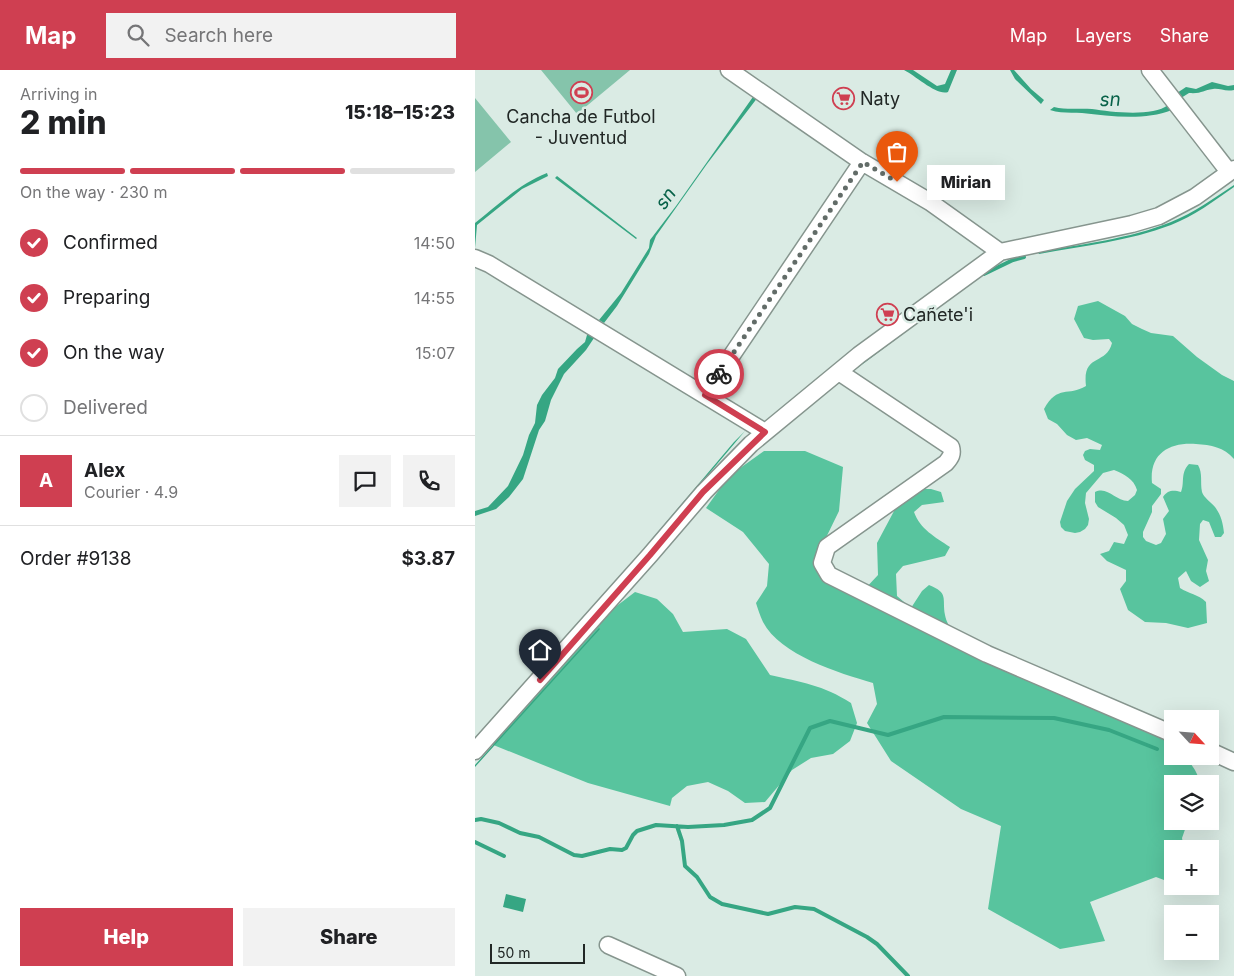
<!DOCTYPE html>
<html lang="en">
<head>
<meta charset="utf-8">
<style>
	:root { --surface:#fff; --page:#f2f2f2; --text:#202124; --muted:#757577; --line:#e0e0e0; --accent:#cf3f51 }
	body { margin:0; font-family:Inter,sans-serif; background:var(--page); color:var(--text); height:100vh; display:flex; flex-direction:column; font-size:19px; white-space:nowrap }
	* { box-sizing:border-box; margin:0 }
	p { font-size:16px; color:var(--muted) }
	.icon { flex:none; width:28px; height:28px; fill:none; stroke:currentColor; stroke-width:2; stroke-linecap:round; stroke-linejoin:round }
	.map { position:relative; flex:1; overflow:hidden }
	.sheet { display:flex; flex-direction:column; background:var(--surface); width:475px }
	.sheet>* { flex:none }
	.needle { width:32px; rotate:116deg }
	.fabs { position:absolute; left:689px; top:640px; display:grid; gap:10px }
	.fabs a { display:grid; place-items:center; width:55px; height:55px; border-radius:0px; background:var(--surface); box-shadow:0 5px 20px #0002; font-size:25px }
	.scale { position:absolute; left:15px; bottom:12px; width:95px; box-sizing:border-box; padding-left:5px; border:2px solid #212725; border-top:0; font-size:14px; line-height:18px; white-space:nowrap; color:#212725; -webkit-text-stroke:4px #daebe4; paint-order:stroke }
	.pin { position:absolute; display:grid; place-items:center; width:42px; height:42px; color:#fff; margin:-51px -21px; border-radius:50% 50% 50% 0; rotate:-45deg; box-shadow:0 0 5px #0007 }
	.pin .icon { rotate:45deg }
	.courier { position:absolute; display:grid; place-items:center; width:50px; height:50px; margin:-25px; border:4px solid #cf3f51; border-radius:50%; background:#fff; color:#222; box-shadow:0 1px 6px #0007 }
	.bubble { position:absolute; height:35px; border-radius:0px; background:var(--surface); box-shadow:0 5px 20px #0002; font-size:16px; font-weight:800; line-height:35px; text-align:center }
	.head em { font-style:normal; font-weight:800 }
	.head div { display:flex; flex-direction:column-reverse }
	.head { display:flex; align-items:center; justify-content:space-between; height:85px; padding:0 20px }
	h1 { font-size:32px; font-weight:800; line-height:38px }
	.bar { display:grid; grid-template-columns:repeat(4,1fr); gap:8px 5px; align-content:center; height:60px; padding:0 20px }
	.bar i { height:6px; border-radius:4px; background:var(--line) }
	.bar .current { background:var(--accent) }
	.bar p { grid-column:span 4 }
	.line { display:flex; align-items:center; gap:12px; padding:0 20px; border-top:1px solid var(--line) }
	.line div { flex:1 }
	.round { display:grid; place-items:center; flex:none; width:52px; height:52px; border-radius:0px; background:var(--page) }
	ol { padding:0 20px; list-style:none }
	li { display:flex; align-items:center; gap:15px; height:55px }
	li p { margin-inline-start:auto }
	li .icon { padding:5px; border-radius:50%; background:var(--accent); color:#fff; stroke-width:4 }
	li:last-child { color:var(--muted) }
	li i { width:28px; height:28px; border:2px solid var(--line); border-radius:50% }
	.cta { display:flex; gap:10px; margin-top:auto; padding:10px 20px }
	.cta a { flex:1; height:58px; border-radius:0px; background:var(--accent); color:#fff; font-size:20px; font-weight:800; line-height:58px; text-align:center }
	.cta a+a { background:var(--page); color:var(--text) }
	header { display:flex; align-items:center; gap:30px; box-sizing:border-box; height:70px; padding:0 25px; background:var(--accent); color:#fff }
	header strong { font-size:24px }
	nav { display:flex; gap:28px; margin-inline-start:auto; font-size:18px }
	.search { width:350px; height:45px; background:var(--page); display:flex; align-items:center; gap:12px; box-sizing:border-box; padding:0 18px; border-radius:0px; color:var(--muted); font-size:19px }
	main { display:flex; flex:1; min-height:0 }
	.map>svg:first-child { display:block }
	.green { fill:#85c4ab }
	.forest { fill:#58c49e }
	.water { fill:#36a683 }
	.lines { fill:none; stroke-linecap:round; stroke-linejoin:round }
	.stream { stroke:#36a683; stroke-width:4 }
	.minor-casing { stroke:#86958e; stroke-width:19 }
	.minor { stroke:#fff; stroke-width:16 }
	.done { stroke:#626c68; stroke-width:5; stroke-dasharray:0 9 }
	.route { stroke:#cf3f51; stroke-width:6 }
	.labels { text-anchor:middle; stroke-width:5; stroke-linejoin:round; paint-order:stroke }
	.poi-label { font-size:18px; fill:#212725; stroke:#daebe4; text-anchor:start }
	.water-label { font-size:19px; font-style:italic; fill:#076148; stroke:#daebe4 }
</style>
</head>
<body>
<header>
<strong>Map</strong>
<div class="search"><svg class="icon" aria-label="search" viewBox="0 0 24 24"><circle cx="10" cy="10" r="6"/><path d="M15 15l6 6"/></svg>Search here</div>
<nav><a>Map</a><a>Layers</a><a>Share</a></nav>
</header>
<main>
<section class="sheet">
<div class="head"><div><h1>2 min</h1><p>Arriving in</p></div><em>15:18–15:23</em></div>
<div class="bar"><i class="current"></i><i class="current"></i><i class="current"></i><i></i><p>On the way · 230 m</p></div>
<ol>
<li><svg class="icon" aria-label="check" viewBox="0 0 24 24"><path d="M5 12l5 5 9-10"/></svg>Confirmed<p>14:50</p></li>
<li><svg class="icon" aria-label="check" viewBox="0 0 24 24"><path d="M5 12l5 5 9-10"/></svg>Preparing<p>14:55</p></li>
<li><svg class="icon" aria-label="check" viewBox="0 0 24 24"><path d="M5 12l5 5 9-10"/></svg>On the way<p>15:07</p></li>
<li><i></i>Delivered</li>
</ol>
<div class="line" style="height:90px"><b class="round" style="background:var(--accent);color:#fff">A</b><div><b>Alex</b><p>Courier · 4.9</p></div><a class="round"><svg class="icon" aria-label="chat" viewBox="0 0 24 24"><path d="M4 5h16v11H9l-5 4z"/></svg></a><a class="round"><svg class="icon" aria-label="phone" viewBox="0 0 24 24"><path d="M5 4h4l2 5-3 2q2 4 5 5l2-3 5 2v4C11 20 4 13 5 4z"/></svg></a></div>
<div class="line" style="height:65px"><div>Order #9138</div><b>$3.87</b></div>
<div class="cta"><a>Help</a><a>Share</a></div>
</section>
<div class="map">
<svg width="759" height="906" viewBox="0 0 759 906">
	<rect width="100%" height="100%" fill="#daebe4"/>
	<path class="green" d="M66 0H155L102 44Z
		M0 28 36 72 0 102Z"/>
	<path class="forest" d="M623 231 650 246 657 254 667 259 676 263 698 266 722 287 747 305 759 311V389C749 377 736 375 721 374 695 372 674 383 677 413L686 419V424L677 436V442L668 462V467L671 471 681 475 686 473 691 464 688 449 694 441 688 427C693 420 698 420 706 422 710 413 705 403 714 394L723 395C728 404 725 412 727 422 729 428 736 432 740 437 746 445 748 453 749 463L746 467H740L734 452 728 450 725 454 724 470 733 490 731 501 734 511 725 517 716 511 711 501 703 508 705 518C714 524 723 524 731 532L732 553 713 558 691 553 670 552 653 540 645 519 651 511V500L632 491 625 484 634 481 639 472 649 474 653 465 649 455 641 448 623 437 620 432V422C633 416 640 431 653 431L660 425 662 420C659 409 649 404 639 400L628 403 611 423 610 433 614 449 613 455 610 459 605 462 600 463 590 461 586 457 585 452 592 431 600 419 619 401V395L610 390 608 385 610 381 615 379 625 380 627 375 612 368 601 370 592 365 582 354 573 349 569 339C583 314 593 327 611 316 607 283 631 296 637 273L634 269 618 270 609 268 599 249 603 236Z
		M289 381H330L368 397 364 441 346 478 353 501 389 520 403 505 402 473 426 428 445 419H456L466 422 469 432 447 435 439 442C445 459 460 467 475 477L470 486 428 496 421 504 422 526 436 538 447 521 454 515C474 523 467 528 470 545 471 551 475 558 478 564L667 646 697 675 698 686H709C716 693 724 704 725 714H698V751H713L707 768 709 779H698L697 813 681 807 615 832 630 871 585 879 513 839 526 756 486 739 416 691 392 653 402 634 398 613C364 603 305 585 288 552 285 546 283 539 281 533L292 516 294 494 268 462 231 438 254 406Z
		M160 522 182 529 198 544 208 562 252 559 271 569 295 605C326 612 348 615 376 633L382 653 375 671 358 684 336 688 317 700 290 732 270 733 253 721 233 712 212 716 197 728 195 736 113 713 16 674 72 589Z"/>
	<path class="water" d="M429 0H438L462 16 470 14 476 0H482L473 22C462 26 441 6 429 0Z
		M535 0H539L556 19 569 30 566 34 540 9Z
		M737 12 753 16 759 15V20C750 22 745 18 738 19 728 20 727 24 714 23L706 28 702 23 711 17 721 19Z
		M280 24 283 27 232 94 181 166 174 184 142 236 129 253 124 250 146 223 174 178 175 170 201 136Z
		M693 35 697 40C669 51 635 46 607 43 596 42 586 44 575 40L579 37C591 40 604 38 617 39 636 42 678 47 693 35Z
		M72 103 73 106 47 119 2 155 0 178V153C23 135 44 114 72 103Z
		M82 106 162 168 161 169 80 108Z
		M759 115V117C739 131 719 146 696 155 654 171 608 176 564 184L563 182C607 174 654 169 696 152 719 143 739 128 759 115Z
		M459 239 460 240 377 302 375 301Z
		M112 265H115L119 268 111 280 89 304 76 330 70 351 64 360 48 409 34 427 21 439 0 446V441L13 437 33 416 48 385 54 365 60 353 62 335 67 325 80 308 83 299 102 279 110 272Z
		M270 361 172 477 171 476 259 372Z
		M124 558 125 559 0 697V695Z
		M31 824 51 829 48 842 28 837Z"/>
	<g class="lines">
		<path class="stream" d="M509 204 538 190 549 187
			M0 750 6 749 24 753 45 763 64 767 99 785 107 786 135 779 147 780 151 778 158 765 162 761 181 755 213 757 249 755 277 750 295 738 335 658 355 651 413 665 469 647 579 648 634 660 682 679
			M202 756 207 771 210 796 222 807 235 827 247 834 293 844 320 837 339 839 392 867 402 874 433 906
			M0 772 29 786"/>
		<defs>
			<path id="minor" d="M254 0 387 92 455 132 525 182
				M675 0 754 102
				M0 188 14 194 290 362
				M364 302 476 377C478 384 476 387 471 393L352 477 347 493 354 505 512 584 698 664
				M230 325 387 92
				M0 681 175 485 229 422 276 374 384 285 525 182 657 154 684 146 720 127 759 99
				M735 681 759 692
				M133 875 202 906"/>
		</defs>
		<use href="#minor" class="minor-casing"/>
		<use href="#minor" class="minor"/>
	</g>
	<g class="lines">
		<path class="done" d="M244 304 388 92 422 112"/>
		<path class="route" d="M65 610 175 485 228 422 290 362 230 325 244 304"/>
	</g>
	<defs>
		<symbol id="stadium-ring" viewBox="-11 -11 22 22"><circle r="9.5" fill="#daebe4" stroke="#cf3f51" stroke-width="1.5"/><path d="M0-5a6.5 5 0 1 0 0 10a6.5 5 0 1 0 0-10ZM-3.5-1.8h7v3.6h-7Z" fill="#cf3f51"/></symbol>
		<symbol id="supermarket-ring" viewBox="-11 -11 22 22"><circle r="9.5" fill="#daebe4" stroke="#cf3f51" stroke-width="1.5"/><path d="M-6-5.5h2.5l.6 2H6L4.5 2H-2.5L-4.4-4H-6ZM-1.5 3.2a1.3 1.3 0 1 0 .1 0ZM3 3.2a1.3 1.3 0 1 0 .1 0Z" fill="#cf3f51"/></symbol>
	</defs>
	<g fill-rule="evenodd">
		<use href="#stadium-ring" x="94" y="10" width="25" height="25"/>
		<use href="#supermarket-ring" x="356" y="16" width="25" height="25"/>
		<use href="#supermarket-ring" x="400" y="232" width="25" height="25"/>
	</g>
	<g class="labels">
		<g class="poi-label">
			<text x="385" y="35">Naty</text>
			<text x="106" y="53" text-anchor="middle">Cancha de Futbol<tspan x="106" dy="21">- Juventud</tspan></text>
			<text x="428" y="251">Cañete'i</text>
		</g>
		<g class="water-label">
			<text transform="translate(635 29) rotate(-2)" y="7">sn</text>
			<text transform="translate(190 128) rotate(-54)" y="7">sn</text>
		</g>
	</g>
</svg>
<div class="fabs">
<a><svg class="needle" viewBox="-14 -14 28 28"><path d="M0-13l5 13h-10z" fill="#e53935"/><path d="M0 13l5-13h-10z" fill="#757577"/></svg></a>
<a><svg class="icon" aria-label="layers" viewBox="0 0 24 24"><path d="M12 4l9 5-9 5-9-5zM3 14l9 5 9-5"/></svg></a>
<a>+</a>
<a>−</a>
</div>
<div class="scale">50 m</div>
<div class="pin" style="left:422px;top:112px;background:#ea580c"><svg class="icon" aria-label="bag" viewBox="0 0 24 24"><path d="M5 8h14l-1 12H6zM9 8a3 3 0 0 1 6 0"/></svg></div>
<div class="pin" style="left:65px;top:610px;background:#1f2937"><svg class="icon" aria-label="home" viewBox="0 0 24 24"><path d="M3 11l9-7 9 7M6 9v11h12V9"/></svg></div>
<div class="courier" style="left:244px;top:304px"><svg class="icon" aria-label="bike" viewBox="0 0 24 24"><circle cx="6" cy="16" r="4"/><circle cx="18" cy="16" r="4"/><path d="M6 16l4-8h5l3 8M10 8l3 8H6M13 5h3"/></svg></div>
<div class="bubble" style="left:452px;top:95px;width:78px">Mirian</div>
</div>
</main>
</body>
</html>
